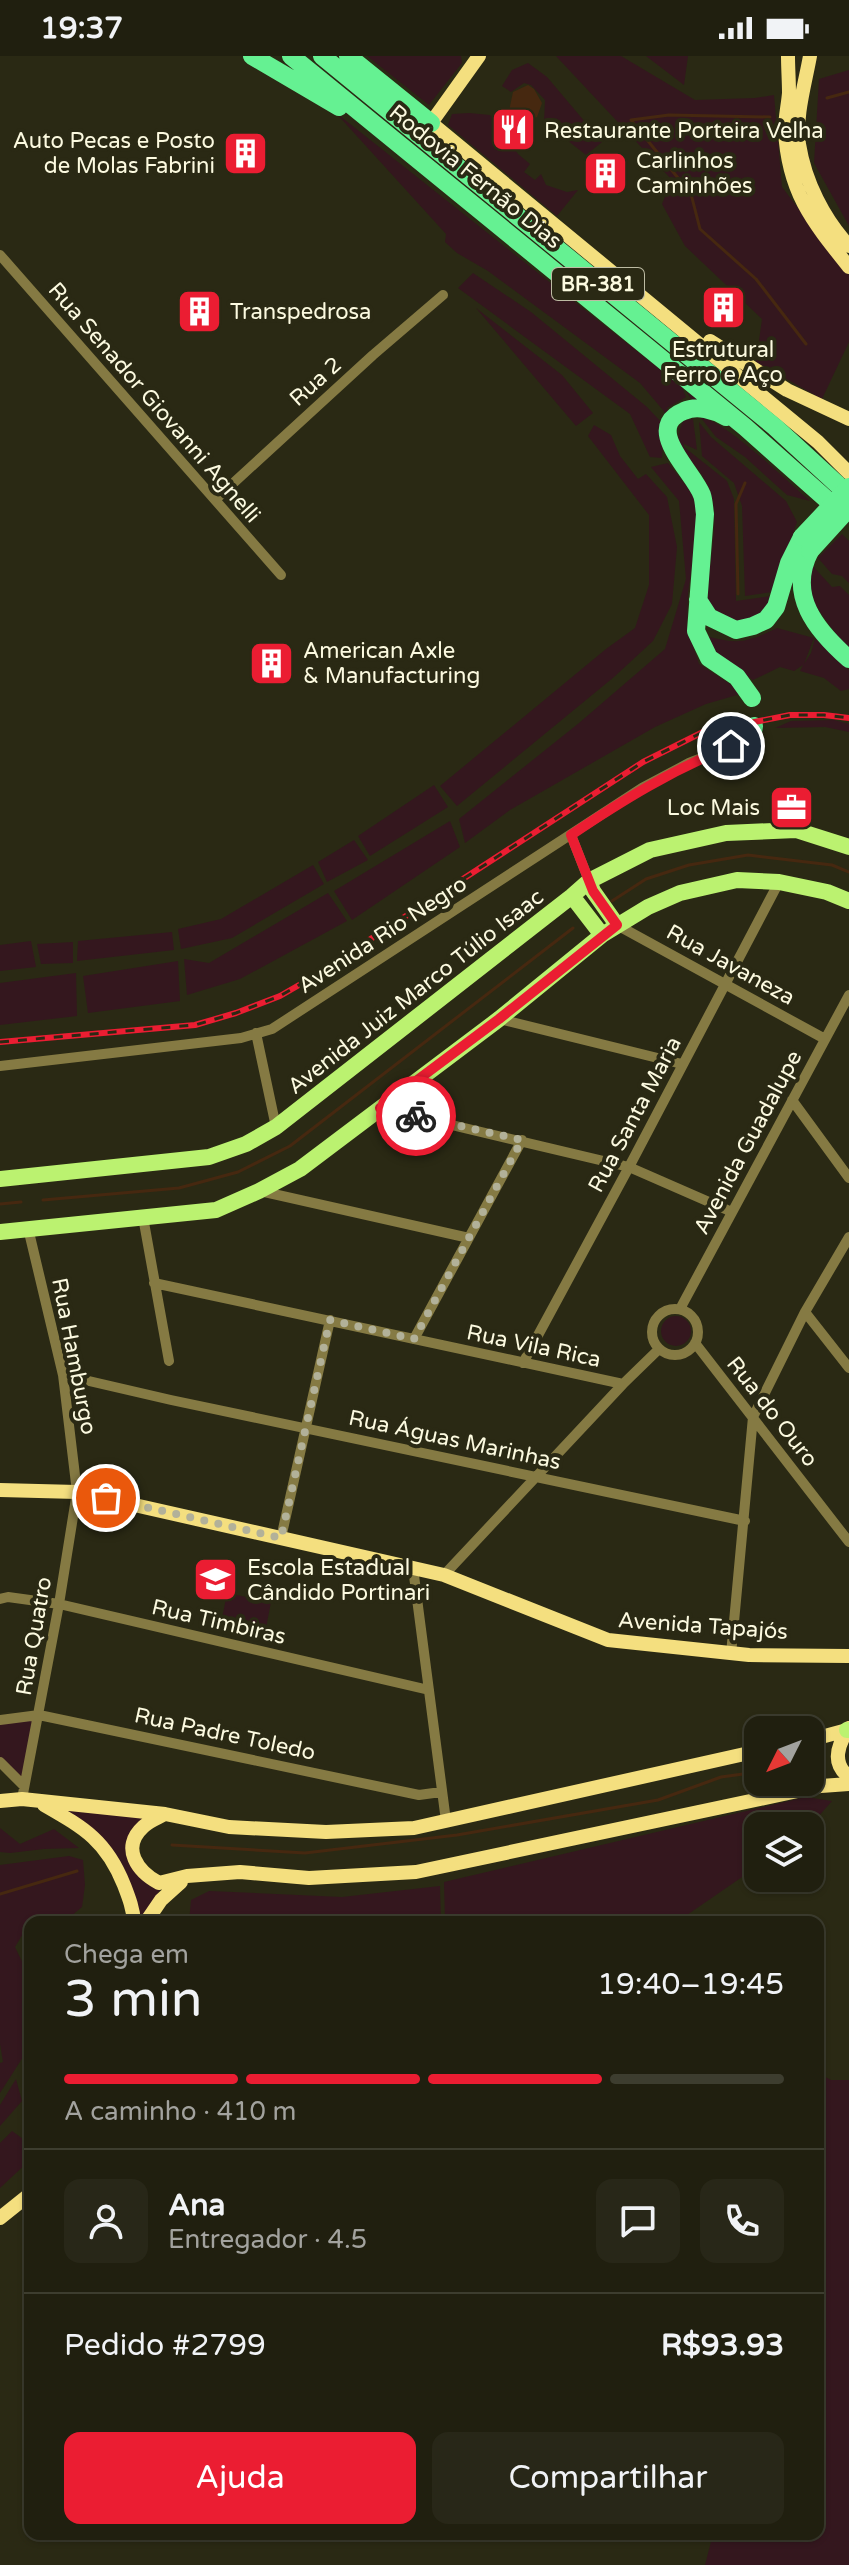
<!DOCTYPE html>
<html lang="pt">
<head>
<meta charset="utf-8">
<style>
	:root { --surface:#201f0f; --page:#282718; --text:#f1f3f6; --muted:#a2a29e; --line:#3d3d2f; --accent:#eb1d32 }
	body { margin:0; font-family:"Varela Round",sans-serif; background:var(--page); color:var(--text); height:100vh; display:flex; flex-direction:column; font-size:30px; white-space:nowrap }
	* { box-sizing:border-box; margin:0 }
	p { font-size:26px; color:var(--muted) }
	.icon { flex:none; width:44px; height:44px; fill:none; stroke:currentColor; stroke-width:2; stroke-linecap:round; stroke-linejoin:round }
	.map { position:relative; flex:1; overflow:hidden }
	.side { position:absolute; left:24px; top:1860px; width:800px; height:624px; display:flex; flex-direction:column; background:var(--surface); border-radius:16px; box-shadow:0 2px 6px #0004,0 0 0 2px var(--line) }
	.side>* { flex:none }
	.needle { width:52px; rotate:228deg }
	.fabs { position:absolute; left:744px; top:1660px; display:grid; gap:16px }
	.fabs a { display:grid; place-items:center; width:80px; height:80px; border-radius:16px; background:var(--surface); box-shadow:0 2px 6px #0004,0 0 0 2px var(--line); font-size:40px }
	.pin { position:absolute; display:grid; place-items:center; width:68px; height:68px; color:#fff; margin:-34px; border:4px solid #fff; border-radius:50%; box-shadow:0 2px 8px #0007 }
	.courier { position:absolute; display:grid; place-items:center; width:80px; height:80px; margin:-40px; border:6px solid #eb1d32; border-radius:50%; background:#fff; color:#222; box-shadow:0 2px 10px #0007 }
	.headline em { font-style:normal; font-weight:600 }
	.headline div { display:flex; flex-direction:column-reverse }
	.headline { display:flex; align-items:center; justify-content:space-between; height:136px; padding:0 40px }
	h1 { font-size:52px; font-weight:600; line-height:60px }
	.bar { display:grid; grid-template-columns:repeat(4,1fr); gap:12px 8px; align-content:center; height:96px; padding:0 40px }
	.bar i { height:10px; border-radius:6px; background:var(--line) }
	.bar .active { background:var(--accent) }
	.bar p { grid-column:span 4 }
	.line { display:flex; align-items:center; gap:20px; padding:0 40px; border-top:2px solid var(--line) }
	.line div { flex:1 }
	.round { display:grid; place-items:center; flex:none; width:84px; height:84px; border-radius:16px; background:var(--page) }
	.cta { display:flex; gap:16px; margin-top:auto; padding:16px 40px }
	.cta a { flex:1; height:92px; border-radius:16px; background:var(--accent); color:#fff; font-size:32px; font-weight:600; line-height:92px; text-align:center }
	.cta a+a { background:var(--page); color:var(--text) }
	.status { display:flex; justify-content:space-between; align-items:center; height:56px; padding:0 40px; background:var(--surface); direction:ltr }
	.status svg { height:22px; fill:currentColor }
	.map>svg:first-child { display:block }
	.green { fill:#34171e }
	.water { fill:#462810 }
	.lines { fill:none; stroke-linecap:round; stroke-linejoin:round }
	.stream { stroke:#462810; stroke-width:3 }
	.minor { stroke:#857a43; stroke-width:10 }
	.secondary { stroke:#f4df7f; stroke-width:14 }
	.primary { stroke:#bbf270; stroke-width:16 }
	.motorway { stroke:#65f192; stroke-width:18 }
	.rail-casing { stroke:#eb1d32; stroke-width:6 }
	.rail { stroke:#2a2914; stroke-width:3; stroke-dasharray:9; stroke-linecap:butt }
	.motorway-bridge { stroke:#65f192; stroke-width:18 }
	.done { stroke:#b2b199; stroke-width:8; stroke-dasharray:0 14.4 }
	.route { stroke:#eb1d32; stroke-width:10 }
	.labels { text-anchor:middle; stroke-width:8; stroke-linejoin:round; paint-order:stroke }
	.shield { fill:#2a2914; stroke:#bdbba3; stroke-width:2 }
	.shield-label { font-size:20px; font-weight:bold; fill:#fcfae0 }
	.poi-label { font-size:22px; fill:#fcfae0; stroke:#2a2914; text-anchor:start }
	.street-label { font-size:22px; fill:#fcfae0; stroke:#2a2914 }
</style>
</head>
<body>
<div class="status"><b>19:37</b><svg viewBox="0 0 49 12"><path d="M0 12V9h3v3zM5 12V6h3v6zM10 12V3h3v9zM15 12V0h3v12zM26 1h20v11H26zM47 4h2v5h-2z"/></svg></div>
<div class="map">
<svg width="849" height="2509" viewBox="0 0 849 2509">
	<rect width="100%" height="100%" fill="#2a2914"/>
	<path class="green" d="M367 0H461L462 7 429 49Z
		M556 0H621L695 44 755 42 774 39 782 131 849 219V286L822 343 756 306 762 263 685 190 662 148 672 124Z
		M646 0H688L684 29Z
		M528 7 547 21 602 86 586 99 544 66 545 44 531 29 524 27 511 36 502 30 512 14Z
		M849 14V170L814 107 819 23Z
		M335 56 682 331 686 341 667 352 669 356 692 345 686 334 704 349 668 360 640 327 488 215 457 197 445 186 446 178Z
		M469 57 490 59 518 98 530 108 524 116 535 124 541 118 546 129 567 136 578 134 557 160 448 69 452 58Z
		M473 217 531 256 647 351 664 369 662 402 650 401 630 358 458 232Z
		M476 252 562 319 593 357 576 370Z
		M701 362C723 362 790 428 810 445L787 439 745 401 716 381Z
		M693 363 697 394 684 388V391L727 425 734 443 736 545 771 540C767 564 739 574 719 559 715 556 710 549 706 544 708 518 719 465 712 442 709 435 706 425 702 419 687 396 670 396 683 365Z
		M699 366 711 381 786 445 797 466 772 536 745 540 742 450 734 427 702 400Z
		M594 369 611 379 620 400 638 423 646 418 667 441 677 491 672 548 653 585 614 621 457 750 440 730 606 593 635 572 649 529V459L588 380Z
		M668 407 696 442 698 473 688 536 687 572 699 608 744 637 706 648 655 671 510 754 465 787 459 763 579 667 665 593 686 523 679 445 651 411Z
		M842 478 849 485V527L842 520 832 518 818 502Z
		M810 507 832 531 840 530 849 539V591L840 584 811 543Z
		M777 572 814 582 804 608 811 597 815 582 849 614V633L841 635 824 622 800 615 803 609 794 615 780 611 753 624 711 595 703 579C737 589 746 587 777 572Z
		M834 664 849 668V676L825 671 775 672 791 665Z
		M434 729 448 751 370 800 358 780Z
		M450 765 460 791 352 864 334 835Z
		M354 784 368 804 327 826 318 806Z
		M313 809 324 828 232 882 181 893 178 873 221 863Z
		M328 837 347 865 240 923 187 939 184 903 209 907Z
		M172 876 174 894 77 905 78 885Z
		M31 885 36 911 0 915V889Z
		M73 886V907L41 908 37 888Z
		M178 905 180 945 88 957 83 920Z
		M76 917 77 960 0 969V927Z
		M661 1275a15 15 0 1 1 30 0a15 15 0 1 1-30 0Z
		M227 1537 271 1546 265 1577 221 1568Z
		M35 1662 23 1724 0 1701V1668Z
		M806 1741 832 1745 810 1770H758V1810L687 1859V1866H445L444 1826Z
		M63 1754 143 1761 128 1788 161 1832 142 1866C126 1809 116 1785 63 1754Z
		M0 1772 20 1788 54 1773 79 1792 44 1793 10 1797 0 1796Z
		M69 1800 83 1804 85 1829 82 1851 64 1866H30L15 1891 30 1922V1990L0 2037V2007L3 2006 0 1988V1809Z
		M440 1830 441 1866H189L191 1844 209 1835 342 1841Z
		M818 2017 831 2024H849V2509H705L713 2478H818Z
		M16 2023 22 2045 0 2070V2049Z
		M12 2075 30 2088V2104L0 2132V2087Z"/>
	<path class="water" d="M528 29 534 33 542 47 537 61 519 68 509 55 513 36Z"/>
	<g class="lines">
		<path class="stream" d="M827 42 849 36
			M770 61 669 59 631 64 691 138 700 173 756 223 806 288
			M738 538 736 448 745 427
			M612 845 646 823 689 809 748 799 832 809 849 816
			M43 1144 179 1132 238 1116 290 1090 573 872
			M0 1148 21 1146
			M172 1789 305 1797 457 1779 658 1744 721 1721 758 1716
			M0 1838 77 1815"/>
		<path class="minor" d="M0 199 281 519
			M216 443 373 299 443 239
			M571 779 589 825
			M617 869 825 983
			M499 963 682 1008
			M256 977 276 1071
			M0 1010 241 982 272 973 642 732 689 707 752 682
			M792 1044 849 1122
			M380 1052 629 1111 732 1156
			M260 1135 469 1182
			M143 1161 169 1305
			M154 1227 623 1328
			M652 1276a23 23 0 1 1 46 0a23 23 0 1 1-46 0Z
			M680 1253 849 939
			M805 1256 849 1312
			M414 1283 522 1084
			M695 1287 849 1486
			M523 1307 629 1111 779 826
			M63 1319 171 1344 745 1465
			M281 1482 330 1264
			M413 1512 446 1765
			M444 1519 623 1328 659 1293
			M0 1543 8 1541 59 1548 429 1634
			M731 1598 753 1361 805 1256 849 1181
			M0 1664 39 1659 419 1739 441 1736
			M0 1706 24 1730
			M22 1743 59 1548 77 1436 63 1319 28 1172"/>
		<path class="secondary" d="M479 0 431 67 818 386 849 417
			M788 0C788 12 789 25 789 37 788 49 785 62 785 74 788 136 812 165 849 211
			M810 0C805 28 795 61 799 88 805 126 824 163 849 190
			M710 285 787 334 849 363
			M0 1434 77 1436 444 1519 608 1584 749 1599 849 1600
			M849 1672C838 1688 831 1707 849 1721
			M810 1684 847 1674
			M0 1745 22 1743 165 1758 229 1771 326 1776 414 1772 758 1695
			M44 1749C84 1772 106 1784 124 1829 129 1842 133 1852 134 1866
			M165 1758C158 1762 149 1765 143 1771 120 1792 138 1816 159 1827L187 1820 240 1816 309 1822 416 1816 821 1730 849 1728
			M146 1866 161 1844 181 1826
			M0 2162 30 2138"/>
		<path class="primary" d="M589 825 593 835 617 869
			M572 840 602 879
			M0 1123 209 1101 246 1088 276 1071 572 840 589 825 650 794 726 777 796 774 849 791
			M0 1176 216 1154 259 1135 300 1113 499 963 602 879 648 851 680 837 737 824 779 826 827 836 849 845
			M847 1674H849"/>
		<path class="motorway" d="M252 0 339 51
			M291 0 745 371 843 458
			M322 0 775 371 849 439
			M348 0 431 67
			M726 361C714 354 697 349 684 355 642 372 693 415 702 439 704 445 704 452 705 458L696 575 709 602 737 621 752 642
			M810 495C787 539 816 574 849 603
			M698 544 709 561 736 574 753 570 766 564 776 551 789 507 802 481
			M752 682 754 670"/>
		<defs>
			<path id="rail" d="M0 986 195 969 236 957 280 940 306 925 643 706 703 676 790 659H824L849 662"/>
		</defs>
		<use href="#rail" class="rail-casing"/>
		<use href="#rail" class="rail"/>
		<path class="motorway-bridge" d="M802 481 849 431
			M810 495 849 452"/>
	</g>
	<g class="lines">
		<path class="done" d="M106 1442 281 1482 330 1264 414 1283 522 1084 416 1060"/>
		<path class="route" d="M416 1060 380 1052 499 963 617 869 593 835 571 779C623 744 672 714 731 690"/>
	</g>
	<defs>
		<symbol id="restaurant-square" viewBox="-11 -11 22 22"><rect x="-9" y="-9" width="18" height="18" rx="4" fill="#eb1d32" stroke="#2a2914"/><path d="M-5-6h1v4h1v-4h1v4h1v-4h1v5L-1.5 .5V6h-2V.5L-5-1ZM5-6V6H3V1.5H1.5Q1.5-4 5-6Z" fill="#fff"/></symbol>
		<symbol id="building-square" viewBox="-11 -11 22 22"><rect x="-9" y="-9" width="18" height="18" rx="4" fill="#eb1d32" stroke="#2a2914"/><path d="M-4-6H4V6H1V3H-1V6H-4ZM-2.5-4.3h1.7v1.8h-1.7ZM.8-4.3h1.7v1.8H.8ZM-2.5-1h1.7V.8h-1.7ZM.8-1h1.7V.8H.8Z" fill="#fff"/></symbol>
		<symbol id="office-square" viewBox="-11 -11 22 22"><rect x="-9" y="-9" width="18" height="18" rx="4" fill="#eb1d32" stroke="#2a2914"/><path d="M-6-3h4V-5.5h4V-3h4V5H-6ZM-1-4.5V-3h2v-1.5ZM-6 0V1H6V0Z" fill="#fff"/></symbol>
		<symbol id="school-square" viewBox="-11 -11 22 22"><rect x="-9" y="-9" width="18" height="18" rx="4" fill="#eb1d32" stroke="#2a2914"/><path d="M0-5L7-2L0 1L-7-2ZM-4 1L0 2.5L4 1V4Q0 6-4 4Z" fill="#fff"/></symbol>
	</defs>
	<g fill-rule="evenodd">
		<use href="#restaurant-square" x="488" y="48" width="51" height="51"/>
		<use href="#building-square" x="220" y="72" width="51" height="51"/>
		<use href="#building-square" x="580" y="92" width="51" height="51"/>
		<use href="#building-square" x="698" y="226" width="51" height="51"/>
		<use href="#building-square" x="174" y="230" width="51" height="51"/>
		<use href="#building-square" x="246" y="582" width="51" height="51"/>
		<use href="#office-square" x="766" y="726" width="51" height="51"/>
		<use href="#school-square" x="190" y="1498" width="51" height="51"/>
	</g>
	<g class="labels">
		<rect class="shield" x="552" y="212" width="92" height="32" rx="6"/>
		<g class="shield-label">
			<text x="598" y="235">BR-381</text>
		</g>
		<g class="poi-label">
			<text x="544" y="82">Restaurante Porteira Velha</text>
			<text x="215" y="92" text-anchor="end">Auto Pecas e Posto<tspan x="215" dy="25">de Molas Fabrini</tspan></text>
			<text x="636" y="112">Carlinhos<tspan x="636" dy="25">Caminhões</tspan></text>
			<text x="230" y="263">Transpedrosa</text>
			<text x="723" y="301" text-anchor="middle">Estrutural<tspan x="723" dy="25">Ferro e Aço</tspan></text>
			<text x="303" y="602">American Axle<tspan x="303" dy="25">&amp; Manufacturing</tspan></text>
			<text x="760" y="759" text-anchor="end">Loc Mais</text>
			<text x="247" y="1519">Escola Estadual<tspan x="247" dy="25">Cândido Portinari</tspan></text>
		</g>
		<g class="street-label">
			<text transform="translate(476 120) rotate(39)" y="8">Rodovia Fernão Dias</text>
			<text transform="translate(315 325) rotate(-42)" y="8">Rua 2</text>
			<text transform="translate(155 346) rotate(49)" y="8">Rua Senador Giovanni Agnelli</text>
			<text transform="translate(382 878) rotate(-33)" y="8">Avenida Rio Negro</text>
			<text transform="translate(731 908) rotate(29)" y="8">Rua Javaneza</text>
			<text transform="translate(415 935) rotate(-38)" y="8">Avenida Juiz Marco Túlio Isaac</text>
			<text transform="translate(634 1058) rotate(-62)" y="8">Rua Santa Maria</text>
			<text transform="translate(747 1086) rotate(-62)" y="8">Avenida Guadalupe</text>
			<text transform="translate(534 1289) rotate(12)" y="8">Rua Vila Rica</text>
			<text transform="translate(75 1300) rotate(79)" y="8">Rua Hamburgo</text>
			<text transform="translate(773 1355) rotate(52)" y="8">Rua do Ouro</text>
			<text transform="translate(455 1383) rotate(12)" y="8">Rua Águas Marinhas</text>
			<text transform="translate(219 1565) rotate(13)" y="8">Rua Timbiras</text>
			<text transform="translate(703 1569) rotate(4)" y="8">Avenida Tapajós</text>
			<text transform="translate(33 1580) rotate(-80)" y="8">Rua Quatro</text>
			<text transform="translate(225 1677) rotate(12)" y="8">Rua Padre Toledo</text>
		</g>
	</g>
</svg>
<div class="fabs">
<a><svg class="needle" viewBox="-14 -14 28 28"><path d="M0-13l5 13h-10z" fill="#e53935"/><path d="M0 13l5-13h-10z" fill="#a2a29e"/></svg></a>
<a><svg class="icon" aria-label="layers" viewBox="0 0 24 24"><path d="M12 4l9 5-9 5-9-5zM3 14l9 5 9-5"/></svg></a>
</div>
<div class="pin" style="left:106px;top:1442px;background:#ea580c"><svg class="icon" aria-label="bag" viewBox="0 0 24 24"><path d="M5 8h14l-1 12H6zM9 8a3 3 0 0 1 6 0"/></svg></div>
<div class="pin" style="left:731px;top:690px;background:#1f2937"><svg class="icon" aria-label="home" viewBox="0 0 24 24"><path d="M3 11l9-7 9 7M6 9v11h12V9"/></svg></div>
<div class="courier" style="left:416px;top:1060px"><svg class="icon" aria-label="bike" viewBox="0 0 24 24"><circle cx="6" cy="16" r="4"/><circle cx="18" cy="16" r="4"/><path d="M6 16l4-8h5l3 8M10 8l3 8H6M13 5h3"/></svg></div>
<section class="side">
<div class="headline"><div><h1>3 min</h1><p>Chega em</p></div><em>19:40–19:45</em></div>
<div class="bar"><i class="active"></i><i class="active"></i><i class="active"></i><i></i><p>A caminho · 410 m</p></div>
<div class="line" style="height:144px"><a class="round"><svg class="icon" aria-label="person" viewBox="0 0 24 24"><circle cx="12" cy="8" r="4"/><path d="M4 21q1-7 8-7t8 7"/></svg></a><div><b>Ana</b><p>Entregador · 4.5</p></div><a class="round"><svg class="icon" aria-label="chat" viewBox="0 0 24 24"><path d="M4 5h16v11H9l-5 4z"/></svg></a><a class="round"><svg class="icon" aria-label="phone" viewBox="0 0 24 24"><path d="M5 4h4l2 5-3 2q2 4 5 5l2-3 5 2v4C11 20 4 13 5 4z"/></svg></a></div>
<div class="line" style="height:104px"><div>Pedido #2799</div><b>R$93.93</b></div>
<div class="cta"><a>Ajuda</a><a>Compartilhar</a></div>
</section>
</div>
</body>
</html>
